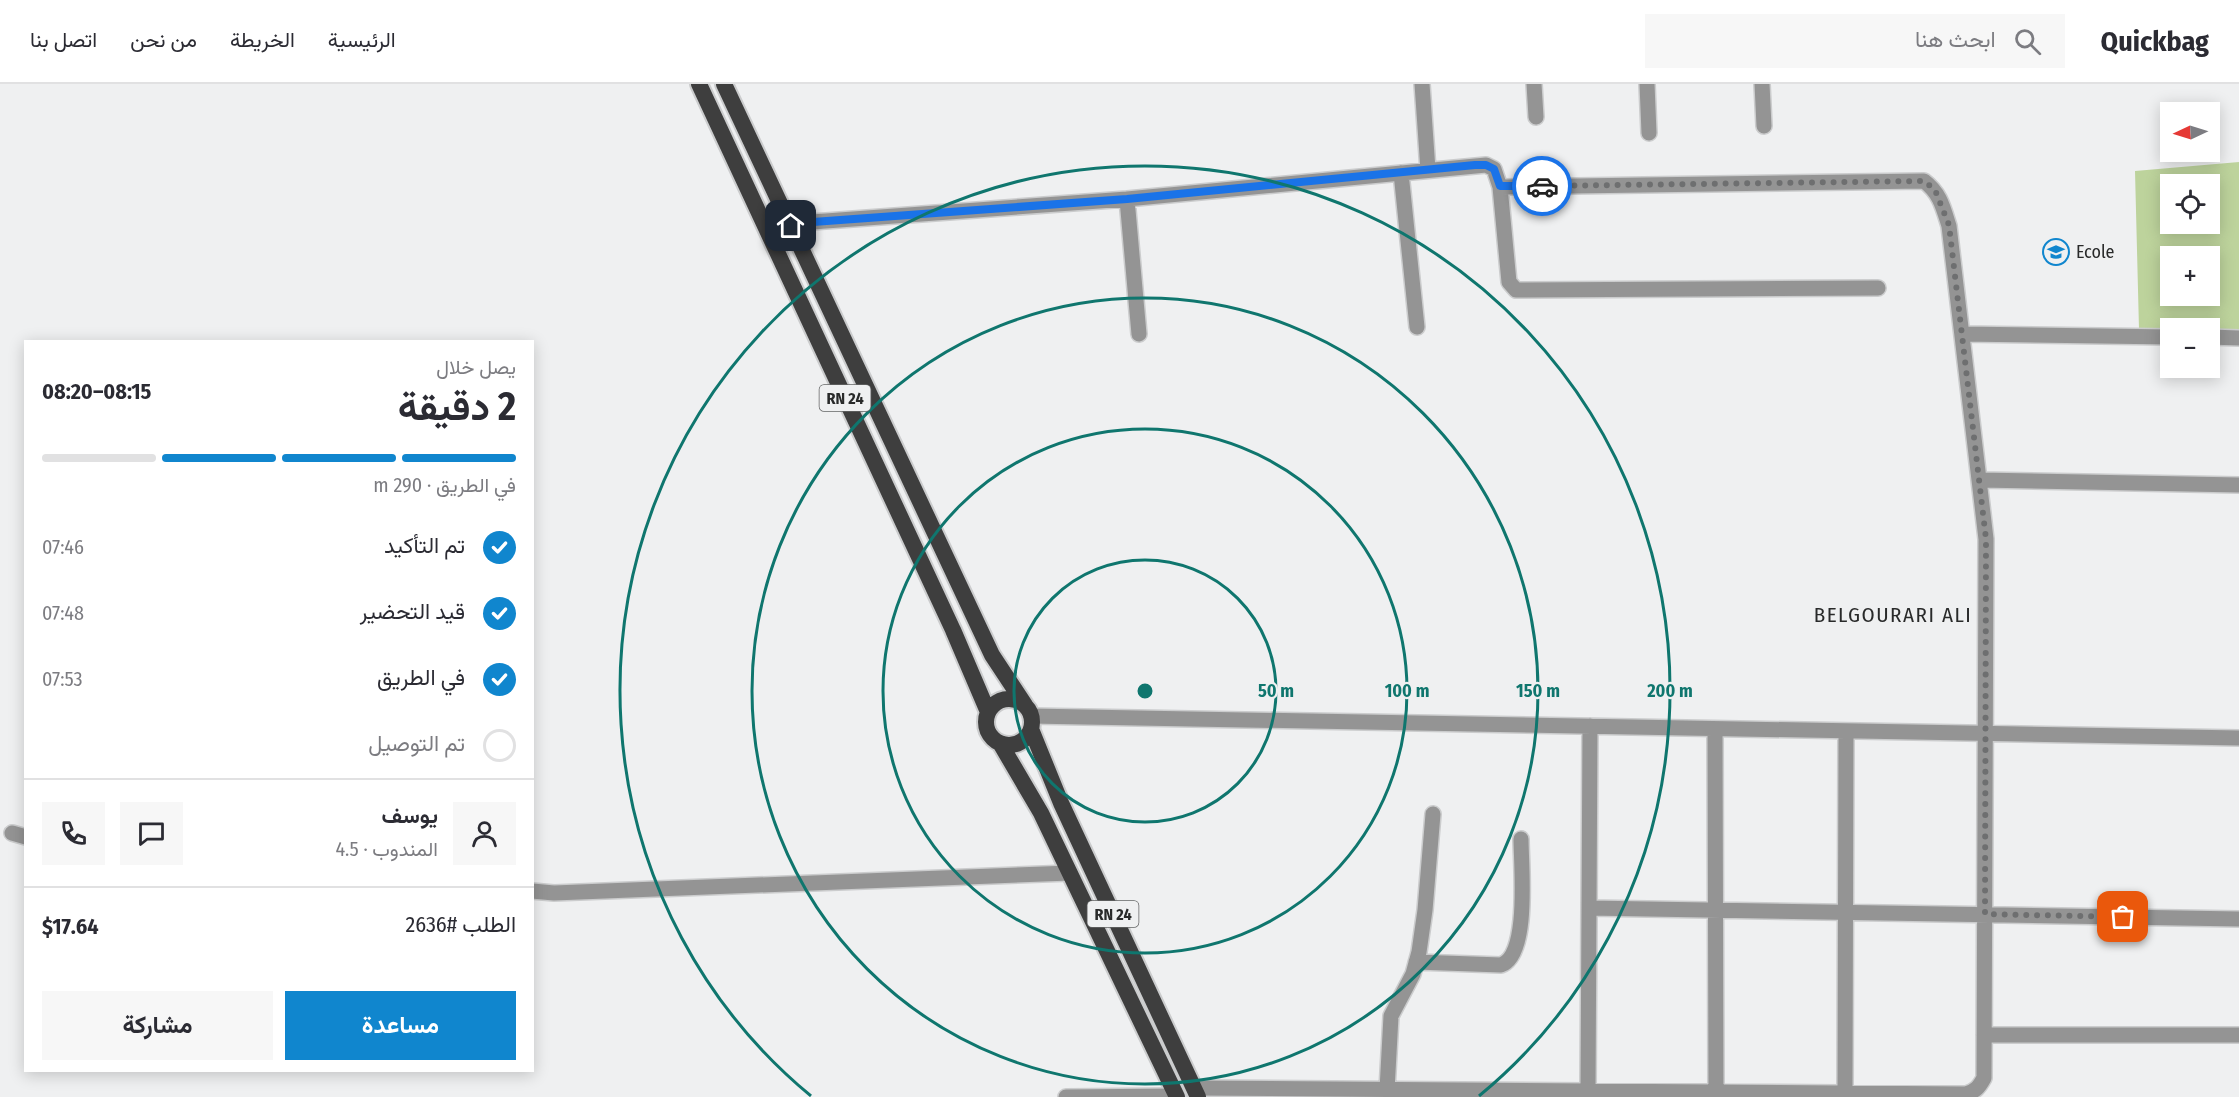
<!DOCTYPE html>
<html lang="ar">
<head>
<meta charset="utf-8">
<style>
	:root { --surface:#fff; --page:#f7f7f7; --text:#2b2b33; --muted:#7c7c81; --line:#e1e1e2; --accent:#1086ce }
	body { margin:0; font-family:"Fira Sans Condensed",Vazirmatn,sans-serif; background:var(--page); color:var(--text); direction:rtl; height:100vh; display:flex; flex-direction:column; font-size:22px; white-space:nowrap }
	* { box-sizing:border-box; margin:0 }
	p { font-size:20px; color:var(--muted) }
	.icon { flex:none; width:33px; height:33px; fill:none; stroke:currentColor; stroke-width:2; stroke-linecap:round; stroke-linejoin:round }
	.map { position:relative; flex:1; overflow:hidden; direction:ltr }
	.side { position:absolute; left:24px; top:256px; width:510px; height:732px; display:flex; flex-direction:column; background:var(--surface); border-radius:0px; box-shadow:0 3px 15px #0003; direction:rtl }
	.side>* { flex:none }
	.needle { width:39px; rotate:266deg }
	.fabs { position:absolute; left:2160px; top:18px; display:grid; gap:12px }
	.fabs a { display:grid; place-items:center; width:60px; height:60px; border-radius:0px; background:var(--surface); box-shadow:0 3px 15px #0003; font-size:30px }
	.pin { position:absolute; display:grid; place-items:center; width:51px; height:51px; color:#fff; margin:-26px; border-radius:12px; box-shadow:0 3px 9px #0006 }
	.courier { position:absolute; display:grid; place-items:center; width:60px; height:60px; margin:-30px; border:4px solid #1a73e8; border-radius:50%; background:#fff; color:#222; box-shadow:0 2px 8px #0007 }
	.summary em { font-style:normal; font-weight:700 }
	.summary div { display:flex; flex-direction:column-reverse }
	.summary { display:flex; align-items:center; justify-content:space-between; height:102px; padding:0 18px }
	h1 { font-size:39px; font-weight:700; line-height:45px }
	.bar { display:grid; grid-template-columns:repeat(4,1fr); gap:9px 6px; align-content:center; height:72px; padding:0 18px }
	.bar i { height:8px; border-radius:4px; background:var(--line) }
	.bar .on { background:var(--accent) }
	.bar p { grid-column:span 4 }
	.line { display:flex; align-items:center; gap:15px; padding:0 18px; border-top:2px solid var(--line) }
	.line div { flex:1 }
	.round { display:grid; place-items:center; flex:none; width:63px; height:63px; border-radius:0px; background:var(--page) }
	ol { padding:0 18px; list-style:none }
	li { display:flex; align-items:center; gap:18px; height:66px }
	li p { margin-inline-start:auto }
	li .icon { padding:6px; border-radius:50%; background:var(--accent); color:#fff; stroke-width:4 }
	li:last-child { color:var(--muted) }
	li i { width:33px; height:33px; border:3px solid var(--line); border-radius:50% }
	.button { display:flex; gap:12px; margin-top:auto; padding:12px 18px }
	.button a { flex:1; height:69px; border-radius:0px; background:var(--accent); color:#fff; font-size:24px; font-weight:700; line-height:69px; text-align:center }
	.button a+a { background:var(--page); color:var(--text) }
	header { display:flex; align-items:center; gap:36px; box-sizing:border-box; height:84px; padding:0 30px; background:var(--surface); border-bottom:2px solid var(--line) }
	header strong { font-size:28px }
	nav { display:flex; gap:33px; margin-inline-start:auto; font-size:21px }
	.search { width:420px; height:54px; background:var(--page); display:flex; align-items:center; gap:15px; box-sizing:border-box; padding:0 21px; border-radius:0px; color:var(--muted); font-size:22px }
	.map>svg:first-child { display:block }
	.green { fill:#bdd39c; fill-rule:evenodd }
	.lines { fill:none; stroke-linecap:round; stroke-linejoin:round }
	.minor-casing { stroke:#cbcccd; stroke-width:18 }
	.trunk-casing { stroke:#cbcccd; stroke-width:20 }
	.minor { stroke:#949494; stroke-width:15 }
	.trunk { stroke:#3e3e3e; stroke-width:16 }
	.done { stroke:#6e6f70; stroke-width:6; stroke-dasharray:0 10.8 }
	.route { stroke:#1a73e8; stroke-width:8 }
	.ring { fill:none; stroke:#0f766e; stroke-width:3 }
	.labels { text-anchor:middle; stroke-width:4.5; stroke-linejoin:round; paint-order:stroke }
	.shield { fill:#eff0f1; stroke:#646566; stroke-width:1.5 }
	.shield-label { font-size:16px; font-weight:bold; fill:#292a2a }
	.poi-label { font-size:18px; fill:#292a2a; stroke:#eff0f1; text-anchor:start }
	.quarter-label { font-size:21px; letter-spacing:1.5px; fill:#292a2a; stroke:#eff0f1 }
	.centre { fill:#0f766e; stroke:#eff0f1; stroke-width:3 }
	.ring-label { font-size:18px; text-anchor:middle; font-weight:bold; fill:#0f766e; stroke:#eff0f1; stroke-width:4.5; stroke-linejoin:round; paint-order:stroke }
</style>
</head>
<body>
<header>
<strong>Quickbag</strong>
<div class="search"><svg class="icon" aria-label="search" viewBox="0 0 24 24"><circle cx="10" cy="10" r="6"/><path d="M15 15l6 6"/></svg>ابحث هنا</div>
<nav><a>الرئيسية</a><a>الخريطة</a><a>من نحن</a><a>اتصل بنا</a></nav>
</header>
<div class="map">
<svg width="2239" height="1013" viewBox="0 0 2239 1013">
	<rect width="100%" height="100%" fill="#eff0f1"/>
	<path class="green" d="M2239 78V246L2139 245 2135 87ZM2170 100H2210V140H2170ZM2170 172H2210V212H2170Z"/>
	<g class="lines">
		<defs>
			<path id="minor" d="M1422 0 1428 86
				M1534 0 1536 33
				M1647 0 1649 49
				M1762 0 1764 42
				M1401 89 1417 243
				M1500 103 1509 198 1516 206 1878 204
				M1127 115 1139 250
				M791 142 812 138 1127 115 1486 81 1494 85 1500 103 1924 97C1940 109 1943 123 1949 142L1986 455 1984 994C1979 1003 1976 1007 1966 1010L1194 1004
				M1962 250 2170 253
				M2210 253 2239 254
				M1980 396 2239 401
				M1031 632 2239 654
				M1715 645 1716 1013
				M12 749 26 753
				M532 807 554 809 1070 789
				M1589 824 2239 835
				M1416 878 1501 881C1530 871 1521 781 1521 755
				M1984 951H2239
				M1387 1006 1391 932 1413 890 1419 868 1425 826 1433 730
				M1588 1007 1590 642
				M1845 1009 1846 647
				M1066 1013 1176 1012"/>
			<path id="trunk" d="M699 0 953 546 988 628
				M724 0 992 571 1025 621
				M986 638a23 23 0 1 1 46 0a23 23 0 1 1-46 0Z
				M1031 645 1061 719 1198 1013
				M1000 659 1041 729 1177 1013"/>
		</defs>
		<use href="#minor" class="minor-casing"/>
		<use href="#trunk" class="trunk-casing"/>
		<use href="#minor" class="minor"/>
		<use href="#trunk" class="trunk"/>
	</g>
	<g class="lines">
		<path class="done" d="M1542 102 1924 97 1935 106 1949 141 1986 455 1985 830 2123 833"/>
		<path class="route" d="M791 142 813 138 1127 115 1475 81H1486L1494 85 1500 102H1542"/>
	</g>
	<g class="ring">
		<circle cx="1145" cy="607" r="131"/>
		<circle cx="1145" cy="607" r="262"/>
		<circle cx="1145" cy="607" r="393"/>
		<path d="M811 1012A525 525 0 1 1 1479 1012"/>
	</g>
	<defs>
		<symbol id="school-ring" viewBox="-11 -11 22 22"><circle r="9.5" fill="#eff0f1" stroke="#1086ce" stroke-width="1.5"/><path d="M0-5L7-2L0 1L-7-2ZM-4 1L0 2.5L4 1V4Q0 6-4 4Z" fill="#1086ce"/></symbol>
	</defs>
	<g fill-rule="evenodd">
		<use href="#school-ring" x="2041" y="153" width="30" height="30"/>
	</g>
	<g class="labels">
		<g class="shield">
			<rect x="819.5" y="301" width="51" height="26" rx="4.5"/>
			<rect x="1087.5" y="817" width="51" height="26" rx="4.5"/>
		</g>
		<g class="shield-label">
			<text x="845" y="320">RN 24</text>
			<text x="1113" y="836">RN 24</text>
		</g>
		<g class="poi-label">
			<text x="2076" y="174">Ecole</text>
		</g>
		<g class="quarter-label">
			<text x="1893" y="538">BELGOURARI ALI</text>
		</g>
	</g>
	<circle cx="1145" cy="607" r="9" class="centre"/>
	<g class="ring-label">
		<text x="1276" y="613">50 m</text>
		<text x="1407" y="613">100 m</text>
		<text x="1538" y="613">150 m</text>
		<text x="1670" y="613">200 m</text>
	</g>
</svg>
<div class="fabs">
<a><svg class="needle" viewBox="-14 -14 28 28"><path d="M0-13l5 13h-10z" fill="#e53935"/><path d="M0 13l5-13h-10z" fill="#7c7c81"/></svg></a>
<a><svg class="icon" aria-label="locate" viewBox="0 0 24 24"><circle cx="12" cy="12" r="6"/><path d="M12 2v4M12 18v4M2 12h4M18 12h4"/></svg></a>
<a>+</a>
<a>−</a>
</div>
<div class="pin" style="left:2123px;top:833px;background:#ea580c"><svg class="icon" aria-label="bag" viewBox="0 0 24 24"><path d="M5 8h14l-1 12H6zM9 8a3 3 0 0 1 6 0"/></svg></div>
<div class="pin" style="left:791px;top:142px;background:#1f2937"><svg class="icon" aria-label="home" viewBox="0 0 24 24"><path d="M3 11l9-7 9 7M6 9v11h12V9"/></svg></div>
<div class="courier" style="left:1542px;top:102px"><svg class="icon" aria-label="car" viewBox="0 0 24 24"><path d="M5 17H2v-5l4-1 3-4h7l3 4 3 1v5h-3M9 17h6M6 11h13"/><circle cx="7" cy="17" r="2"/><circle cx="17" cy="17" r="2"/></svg></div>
<section class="side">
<div class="summary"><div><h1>2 دقيقة</h1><p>يصل خلال</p></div><em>08:15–08:20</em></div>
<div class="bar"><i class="on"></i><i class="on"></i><i class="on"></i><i></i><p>في الطريق · 290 m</p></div>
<ol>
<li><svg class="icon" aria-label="check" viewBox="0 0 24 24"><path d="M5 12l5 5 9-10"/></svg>تم التأكيد<p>07:46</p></li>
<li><svg class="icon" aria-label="check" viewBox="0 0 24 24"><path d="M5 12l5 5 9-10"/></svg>قيد التحضير<p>07:48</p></li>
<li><svg class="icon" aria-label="check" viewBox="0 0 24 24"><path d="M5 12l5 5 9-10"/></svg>في الطريق<p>07:53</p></li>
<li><i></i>تم التوصيل</li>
</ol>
<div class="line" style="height:108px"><a class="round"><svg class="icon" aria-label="person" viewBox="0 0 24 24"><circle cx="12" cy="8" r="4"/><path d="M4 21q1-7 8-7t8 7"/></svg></a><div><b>يوسف</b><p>المندوب · 4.5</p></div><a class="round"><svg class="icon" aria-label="chat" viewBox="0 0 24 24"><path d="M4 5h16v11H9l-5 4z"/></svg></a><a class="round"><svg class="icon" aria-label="phone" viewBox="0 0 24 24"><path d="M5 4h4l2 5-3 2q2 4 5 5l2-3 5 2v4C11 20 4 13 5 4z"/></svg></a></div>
<div class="line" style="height:78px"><div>الطلب #2636</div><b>$17.64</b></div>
<div class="button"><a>مساعدة</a><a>مشاركة</a></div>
</section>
</div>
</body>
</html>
